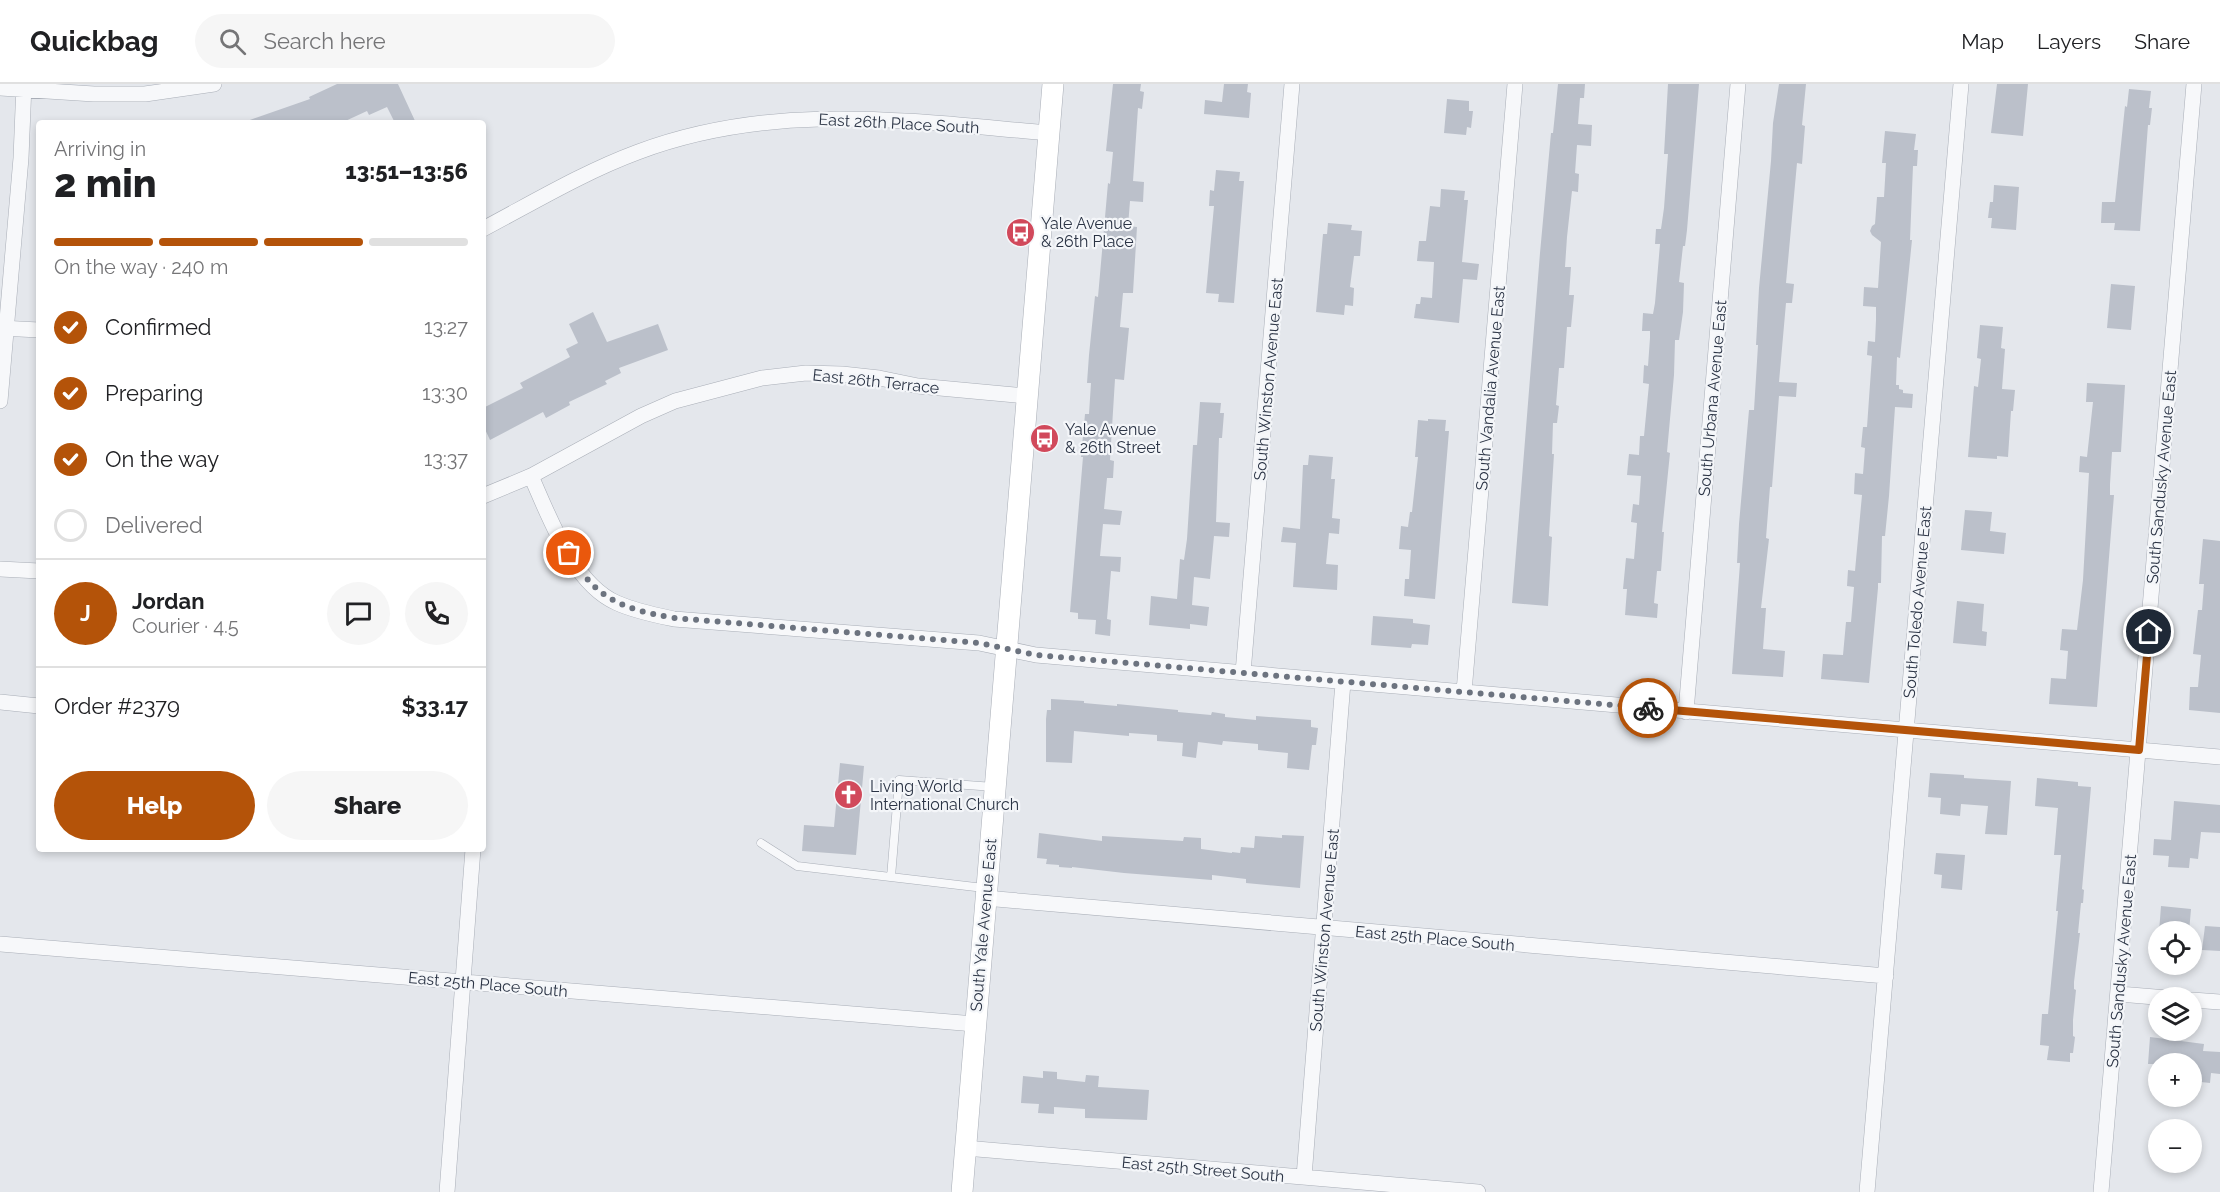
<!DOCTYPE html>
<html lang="en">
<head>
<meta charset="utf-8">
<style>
	:root { --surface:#fff; --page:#f6f6f6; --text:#202124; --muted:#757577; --line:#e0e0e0; --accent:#b45309 }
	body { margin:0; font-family:Raleway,sans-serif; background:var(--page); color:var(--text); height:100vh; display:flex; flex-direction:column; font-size:22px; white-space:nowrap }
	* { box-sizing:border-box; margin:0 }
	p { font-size:20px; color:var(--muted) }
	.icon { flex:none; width:33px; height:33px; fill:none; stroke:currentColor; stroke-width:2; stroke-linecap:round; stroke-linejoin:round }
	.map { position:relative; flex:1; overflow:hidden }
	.side { position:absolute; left:36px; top:36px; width:450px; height:732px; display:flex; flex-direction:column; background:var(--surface); border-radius:6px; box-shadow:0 3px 9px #0003 }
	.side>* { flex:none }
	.buttons { position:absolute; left:2148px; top:837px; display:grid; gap:12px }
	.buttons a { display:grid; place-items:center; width:54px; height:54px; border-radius:50%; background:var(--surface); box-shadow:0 3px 9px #0003; font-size:30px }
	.pin { position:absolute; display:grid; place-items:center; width:51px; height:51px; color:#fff; margin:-26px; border:3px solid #fff; border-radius:50%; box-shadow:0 2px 6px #0007 }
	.courier { position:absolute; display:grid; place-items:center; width:60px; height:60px; margin:-30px; border:4px solid #b45309; border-radius:50%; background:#fff; color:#222; box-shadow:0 2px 8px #0007 }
	.overview em { font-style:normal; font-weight:800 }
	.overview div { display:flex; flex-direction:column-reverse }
	.overview { display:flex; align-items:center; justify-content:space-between; height:102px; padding:0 18px }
	h1 { font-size:39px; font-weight:800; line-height:45px }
	.bar { display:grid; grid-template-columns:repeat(4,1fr); gap:9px 6px; align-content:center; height:72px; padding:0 18px }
	.bar i { height:8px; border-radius:4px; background:var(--line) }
	.bar .selected { background:var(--accent) }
	.bar p { grid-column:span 4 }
	.line { display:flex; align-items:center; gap:15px; padding:0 18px; border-top:2px solid var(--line) }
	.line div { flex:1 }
	.round { display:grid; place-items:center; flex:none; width:63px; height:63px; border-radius:32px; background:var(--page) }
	ol { padding:0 18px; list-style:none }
	li { display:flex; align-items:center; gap:18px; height:66px }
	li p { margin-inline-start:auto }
	li .icon { padding:6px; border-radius:50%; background:var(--accent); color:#fff; stroke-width:4 }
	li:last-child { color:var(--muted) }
	li i { width:33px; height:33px; border:3px solid var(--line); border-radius:50% }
	.cta { display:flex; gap:12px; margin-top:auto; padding:12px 18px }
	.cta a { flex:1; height:69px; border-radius:36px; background:var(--accent); color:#fff; font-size:24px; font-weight:800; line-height:69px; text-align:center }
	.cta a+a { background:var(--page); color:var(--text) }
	header { display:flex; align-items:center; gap:36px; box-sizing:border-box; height:84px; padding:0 30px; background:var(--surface); border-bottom:2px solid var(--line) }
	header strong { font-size:28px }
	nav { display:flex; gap:33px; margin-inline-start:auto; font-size:21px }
	.search { width:420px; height:54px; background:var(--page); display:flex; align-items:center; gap:15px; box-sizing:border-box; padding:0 21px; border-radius:33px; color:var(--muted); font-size:22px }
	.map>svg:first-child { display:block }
	.building { fill:#bbc0ca }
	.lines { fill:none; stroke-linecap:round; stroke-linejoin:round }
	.service-casing { stroke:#a9aeb7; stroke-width:9 }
	.minor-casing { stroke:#a9aeb7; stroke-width:16 }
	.secondary-casing { stroke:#a9aeb7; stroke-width:22 }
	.service { stroke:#f7f8fa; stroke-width:8 }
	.minor { stroke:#f7f8fa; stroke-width:15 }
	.secondary { stroke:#fff; stroke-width:21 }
	.done { stroke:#6c737f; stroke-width:6; stroke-dasharray:0 10.8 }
	.route { stroke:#b45309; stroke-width:8 }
	.labels { text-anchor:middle; stroke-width:4.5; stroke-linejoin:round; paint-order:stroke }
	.street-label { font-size:16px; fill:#2b3445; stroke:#f4f6f9 }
	.poi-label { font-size:16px; fill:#2b3445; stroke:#f4f6f9; text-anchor:start }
</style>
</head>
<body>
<header>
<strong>Quickbag</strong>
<div class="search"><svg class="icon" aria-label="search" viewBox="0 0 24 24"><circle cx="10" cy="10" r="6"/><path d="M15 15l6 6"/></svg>Search here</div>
<nav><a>Map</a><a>Layers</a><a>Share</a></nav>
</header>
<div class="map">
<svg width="2220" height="1108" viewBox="0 0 2220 1108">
	<rect width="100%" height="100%" fill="#e4e7ec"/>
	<path class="building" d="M337 0H398L416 39H395L387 23 369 31 367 27 341 39H247V37L310 15 309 13Z
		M1113 0H1141L1140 7 1144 8 1142 25 1138 24 1133 97 1144 98 1143 118 1130 117 1128 142 1137 143 1133 209H1123L1120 243 1129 244 1124 296 1115 295 1110 376 1114 377 1113 394H1107L1104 425 1122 427 1120 441 1103 440 1100 472 1121 473 1120 488 1111 487 1107 535 1111 536 1110 552 1095 550 1096 536 1078 535V529L1070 528 1083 373H1081L1085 330H1089L1091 299H1087L1089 271 1095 212 1098 213 1108 99 1110 100 1113 68 1106 67Z
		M1224 0H1248L1247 8 1251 9 1249 34 1204 30 1205 16 1222 18Z
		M1558 0H1585L1584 14H1580L1578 40 1592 41 1591 62 1577 61 1575 89 1579 90 1578 108 1572 107 1567 153 1565 183H1571L1569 211H1574L1571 243H1567L1564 284H1559L1556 321 1559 322 1557 339H1553L1552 370H1554L1549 452 1552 453 1548 522 1512 519 1540 169 1551 49H1553Z
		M1668 0H1699L1687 146 1685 162H1683L1679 198 1684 199 1683 228 1679 256H1675L1674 291 1667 368 1670 369 1662 448H1664L1661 487H1657L1654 519 1658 520 1657 534 1625 531 1627 505H1623L1626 474 1634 475 1637 439 1631 438 1633 420 1639 421 1641 392 1627 391 1629 370 1639 371 1640 352H1644L1649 300 1643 299 1644 281 1648 282 1650 254V247H1642L1643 229 1653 230 1655 219 1660 160H1655L1656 145H1661L1664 124 1668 70H1664Z
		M1779 0H1806L1802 41 1805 42 1802 80 1797 79 1786 199 1794 200 1792 219H1786L1779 298 1797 299 1796 313 1779 312 1772 403H1770L1766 454 1769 455 1761 524H1766L1763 565 1785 567 1783 593 1732 590 1740 479H1737L1739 440 1749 326H1754L1758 261H1756L1759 204 1771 77 1773 39Z
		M1997 0H2028L2023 52 1991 49Z
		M2129 5 2151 7 2149 24H2152L2150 41H2148L2140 147 2114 146 2115 139H2101L2102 118H2115L2125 22 2127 23Z
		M1447 15 1469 17V27H1473L1471 44 1467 43 1466 51 1444 49Z
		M1885 47 1916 50 1914 66H1918L1917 82H1913L1910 156H1912L1900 274 1897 273 1896 301H1899V305L1903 306V309L1913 310 1912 324 1895 323 1889 412 1885 452H1882L1881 499H1878V504L1869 599 1821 595 1823 570 1843 571 1846 538H1851L1854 503 1847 502 1848 486 1855 487 1862 411 1854 410 1855 389 1863 390 1865 364 1861 363 1863 343H1867L1872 272 1867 271 1868 257 1875 258 1876 236V223L1863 222 1864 203 1878 204 1881 158 1872 151 1870 147 1872 142 1875 140 1877 113H1884L1886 79H1882Z
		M1216 86 1240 88 1239 97H1244L1234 219 1218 218 1219 210 1206 209 1214 122H1209L1210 106 1214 107Z
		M1994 101 2019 103 2016 146 1991 144 1992 134H1988L1990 118H1993Z
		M1441 105 1465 107 1464 116H1468L1462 178 1479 180 1477 196 1463 195 1459 239 1414 234 1416 220H1420L1421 213 1432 214 1434 178 1417 177 1419 157H1426L1430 122 1440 123Z
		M1328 139 1352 141 1351 146 1362 147 1360 172H1354L1350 203 1354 204 1353 222 1345 221 1344 231 1316 228 1323 150H1327Z
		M2111 200 2135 202 2131 246 2107 244Z
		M593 228 607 258 658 240 668 266 619 284 621 289 605 297 607 300 569 318 570 321 546 334 543 328 490 356 483 341V324L523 304 520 299 570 273 566 265 578 259 569 240Z
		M1980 241 2003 243 2001 264 2005 265 2002 305 2015 306 2013 327H2011L2008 373 1997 372V375L1968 373 1974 302 1978 303 1981 275 1977 274Z
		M2087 299 2125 301 2121 368H2112L2110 400V411H2114L2097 623 2049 620 2051 594 2066 595 2068 567 2060 566 2062 545 2077 546 2083 496 2089 389 2079 388 2080 372 2087 373 2093 318H2086Z
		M1200 318 1221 319 1220 329H1224L1222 354H1219L1216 438 1230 439 1229 453 1214 452 1210 495 1194 493 1192 521 1209 523 1207 542 1190 540V545L1149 541 1151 512 1177 515 1180 475 1184 476 1187 455 1193 361H1197Z
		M1428 335 1446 336 1445 347H1449L1435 515 1404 512 1405 495H1409L1411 466 1399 465 1401 442 1408 443 1410 428H1412L1418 373H1415L1418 336 1428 337Z
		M1309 371 1333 373 1331 395H1335L1332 434 1340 435 1339 450 1329 449 1326 480 1338 481 1337 506 1293 503 1296 459 1281 458 1283 443 1300 445 1303 381H1308Z
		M1965 426 1992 428 1990 447 2006 449 2004 470 1961 466Z
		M2203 455 2220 457V629L2189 626 2190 603H2198L2201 571 2193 570 2198 526H2202L2204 500H2199Z
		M1957 517 1984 520 1982 547 1987 548 1986 562 1953 559Z
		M1373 532 1413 535V539L1430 541 1428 561 1412 560 1411 564 1371 561Z
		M1051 615 1084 617V619L1117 622V620L1178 626V628L1211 631 1212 628 1225 630V633L1256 636V632L1311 636V643L1318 644 1316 661H1312L1309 686 1287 684 1288 669 1258 666V660L1223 657 1222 661 1198 658 1196 674 1182 672 1183 659 1157 657V651L1129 649V652L1074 647 1072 679 1046 678V635L1047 626H1051Z
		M840 679 864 682 856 771 802 767 804 741 834 743Z
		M1930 689 1964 691V694L2011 697 2007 751 1985 750 1988 722 1961 720 1960 732 1940 730 1941 714 1928 713Z
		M2037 694 2078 698V702L2091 703 2082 805 2084 806 2083 819H2081L2078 849H2080L2074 898V905L2076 906 2073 936V952L2075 953 2073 969H2070V978L2047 976 2049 962 2040 961 2042 930H2048L2058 827H2056L2061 771H2054L2058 724 2035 722Z
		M2174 717 2220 721V749L2201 748 2198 775 2190 774 2189 784 2168 783 2169 772 2153 771 2154 755 2171 756Z
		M1039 749 1102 757V752L1183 757 1184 753 1201 754V765L1232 769V768L1240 769 1241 763 1254 764 1255 752 1282 754V751L1304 752 1300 804 1246 799V795L1212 791V796L1124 789 1072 783V784L1059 783V781L1046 780 1047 775 1037 774Z
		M1936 769 1965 771 1962 806 1941 804 1942 791 1934 790Z
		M2161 822 2191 825 2189 848H2159Z
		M2205 842 2220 843V867L2202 866Z
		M2150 953 2204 960 2203 967 2220 968V990L2211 989 2210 999 2192 997V980H2148Z
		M1043 987 1057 988V995L1085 998 1086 991 1099 992 1098 1003 1149 1006 1147 1036 1085 1034V1025L1054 1023V1030L1038 1029 1039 1020 1021 1019 1023 992 1043 994Z"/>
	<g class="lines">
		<defs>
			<path id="service" d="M761 759 797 782 984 804
				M891 793 899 696 994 703"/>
			<path id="minor" d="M0 4 94 10H145L214 0
				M483 145C534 118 584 88 638 68 774 17 908 37 1049 49
				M0 244 39 246
				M0 317 21 74 24 0
				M531 392C549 432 573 500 617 519 635 527 655 531 674 535L979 559 1036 571 2220 673
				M483 412 531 392 641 332 675 317 762 294 806 289 842 290 879 294 918 302 1026 312
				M0 485 39 487
				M1243 589 1292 0
				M1464 608 1515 0
				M0 618 39 622
				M1686 628 1738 0
				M985 814 1886 892
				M0 860 975 940
				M2119 910 2167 914
				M2192 916 2220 918
				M965 1064 1478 1108
				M1304 1093 1343 598
				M447 1108 473 765
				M1867 1108 1961 0
				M2101 1108 2194 0"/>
			<path id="secondary" d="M962 1108 1053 0"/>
		</defs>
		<use href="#service" class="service-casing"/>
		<use href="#minor" class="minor-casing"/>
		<use href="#secondary" class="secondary-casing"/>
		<use href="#service" class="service"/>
		<use href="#minor" class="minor"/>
		<use href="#secondary" class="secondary"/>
	</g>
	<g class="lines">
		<path class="done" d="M569 469C596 516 623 525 674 534L979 559 1036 571 1648 624"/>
		<path class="route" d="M1648 624 2139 666 2149 548"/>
	</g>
	<defs>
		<symbol id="bus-disc" viewBox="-11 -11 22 22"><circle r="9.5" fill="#d1495b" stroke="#f4f6f9"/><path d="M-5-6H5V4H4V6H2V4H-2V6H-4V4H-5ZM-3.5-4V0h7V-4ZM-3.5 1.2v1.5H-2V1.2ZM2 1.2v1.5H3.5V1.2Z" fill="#fff"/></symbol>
		<symbol id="church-disc" viewBox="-11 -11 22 22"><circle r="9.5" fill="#d1495b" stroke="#f4f6f9"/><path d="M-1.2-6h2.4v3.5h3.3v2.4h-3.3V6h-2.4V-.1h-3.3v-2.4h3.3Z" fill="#fff"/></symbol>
	</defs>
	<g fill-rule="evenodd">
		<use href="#bus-disc" x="1004" y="132" width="33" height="33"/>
		<use href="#bus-disc" x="1028" y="338" width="33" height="33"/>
		<use href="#church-disc" x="832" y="694" width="33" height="33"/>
	</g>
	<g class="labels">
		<g class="street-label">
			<text transform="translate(899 39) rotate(3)" y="6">East 26th Place South</text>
			<text transform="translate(1268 295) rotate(-85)" y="6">South Winston Avenue East</text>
			<text transform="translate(876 297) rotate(6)" y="6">East 26th Terrace</text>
			<text transform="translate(1490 304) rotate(-85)" y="6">South Vandalia Avenue East</text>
			<text transform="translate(1712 314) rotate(-85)" y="6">South Urbana Avenue East</text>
			<text transform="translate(2161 393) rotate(-85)" y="6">South Sandusky Avenue East</text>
			<text transform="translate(1917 518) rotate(-85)" y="6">South Toledo Avenue East</text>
			<text transform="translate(983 841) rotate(-85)" y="6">South Yale Avenue East</text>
			<text transform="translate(1324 846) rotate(-85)" y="6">South Winston Avenue East</text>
			<text transform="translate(1435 854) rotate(5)" y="6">East 25th Place South</text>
			<text transform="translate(2121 877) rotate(-85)" y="6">South Sandusky Avenue East</text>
			<text transform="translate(488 900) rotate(5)" y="6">East 25th Place South</text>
			<text transform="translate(1203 1085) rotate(5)" y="6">East 25th Street South</text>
		</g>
		<g class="poi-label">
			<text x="1041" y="145">Yale Avenue<tspan x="1041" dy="18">&amp; 26th Place</tspan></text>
			<text x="1065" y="351">Yale Avenue<tspan x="1065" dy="18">&amp; 26th Street</tspan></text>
			<text x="870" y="708">Living World<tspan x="870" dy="18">International Church</tspan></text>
		</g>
	</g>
</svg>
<div class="buttons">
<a><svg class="icon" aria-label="locate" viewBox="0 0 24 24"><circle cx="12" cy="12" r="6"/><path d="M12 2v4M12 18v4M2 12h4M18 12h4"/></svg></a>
<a><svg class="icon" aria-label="layers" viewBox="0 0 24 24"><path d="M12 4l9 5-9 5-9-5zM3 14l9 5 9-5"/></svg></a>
<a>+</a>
<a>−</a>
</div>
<div class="pin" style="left:569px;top:469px;background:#ea580c"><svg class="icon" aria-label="bag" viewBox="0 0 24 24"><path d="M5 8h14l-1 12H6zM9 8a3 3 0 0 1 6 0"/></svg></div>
<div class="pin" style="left:2149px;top:548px;background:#1f2937"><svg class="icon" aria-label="home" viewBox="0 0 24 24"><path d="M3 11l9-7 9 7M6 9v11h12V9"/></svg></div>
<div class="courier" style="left:1648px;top:624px"><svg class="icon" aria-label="bike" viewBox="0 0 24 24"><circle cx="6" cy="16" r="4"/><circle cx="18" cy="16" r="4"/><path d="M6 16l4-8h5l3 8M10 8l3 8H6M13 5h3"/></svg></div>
<section class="side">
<div class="overview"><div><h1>2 min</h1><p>Arriving in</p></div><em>13:51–13:56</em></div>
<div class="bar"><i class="selected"></i><i class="selected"></i><i class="selected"></i><i></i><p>On the way · 240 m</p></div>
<ol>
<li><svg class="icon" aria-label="check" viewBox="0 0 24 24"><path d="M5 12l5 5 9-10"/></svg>Confirmed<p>13:27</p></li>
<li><svg class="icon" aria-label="check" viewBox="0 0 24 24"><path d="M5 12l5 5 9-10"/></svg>Preparing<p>13:30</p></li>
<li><svg class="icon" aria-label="check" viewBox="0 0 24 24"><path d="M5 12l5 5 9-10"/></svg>On the way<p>13:37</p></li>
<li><i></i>Delivered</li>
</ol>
<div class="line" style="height:108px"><b class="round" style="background:var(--accent);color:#fff">J</b><div><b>Jordan</b><p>Courier · 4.5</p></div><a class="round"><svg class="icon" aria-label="chat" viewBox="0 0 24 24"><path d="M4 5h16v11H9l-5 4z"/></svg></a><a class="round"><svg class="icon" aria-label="phone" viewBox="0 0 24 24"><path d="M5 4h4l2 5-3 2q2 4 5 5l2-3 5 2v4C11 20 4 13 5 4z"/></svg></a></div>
<div class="line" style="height:78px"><div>Order #2379</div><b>$33.17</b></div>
<div class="cta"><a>Help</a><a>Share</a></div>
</section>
</div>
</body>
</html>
